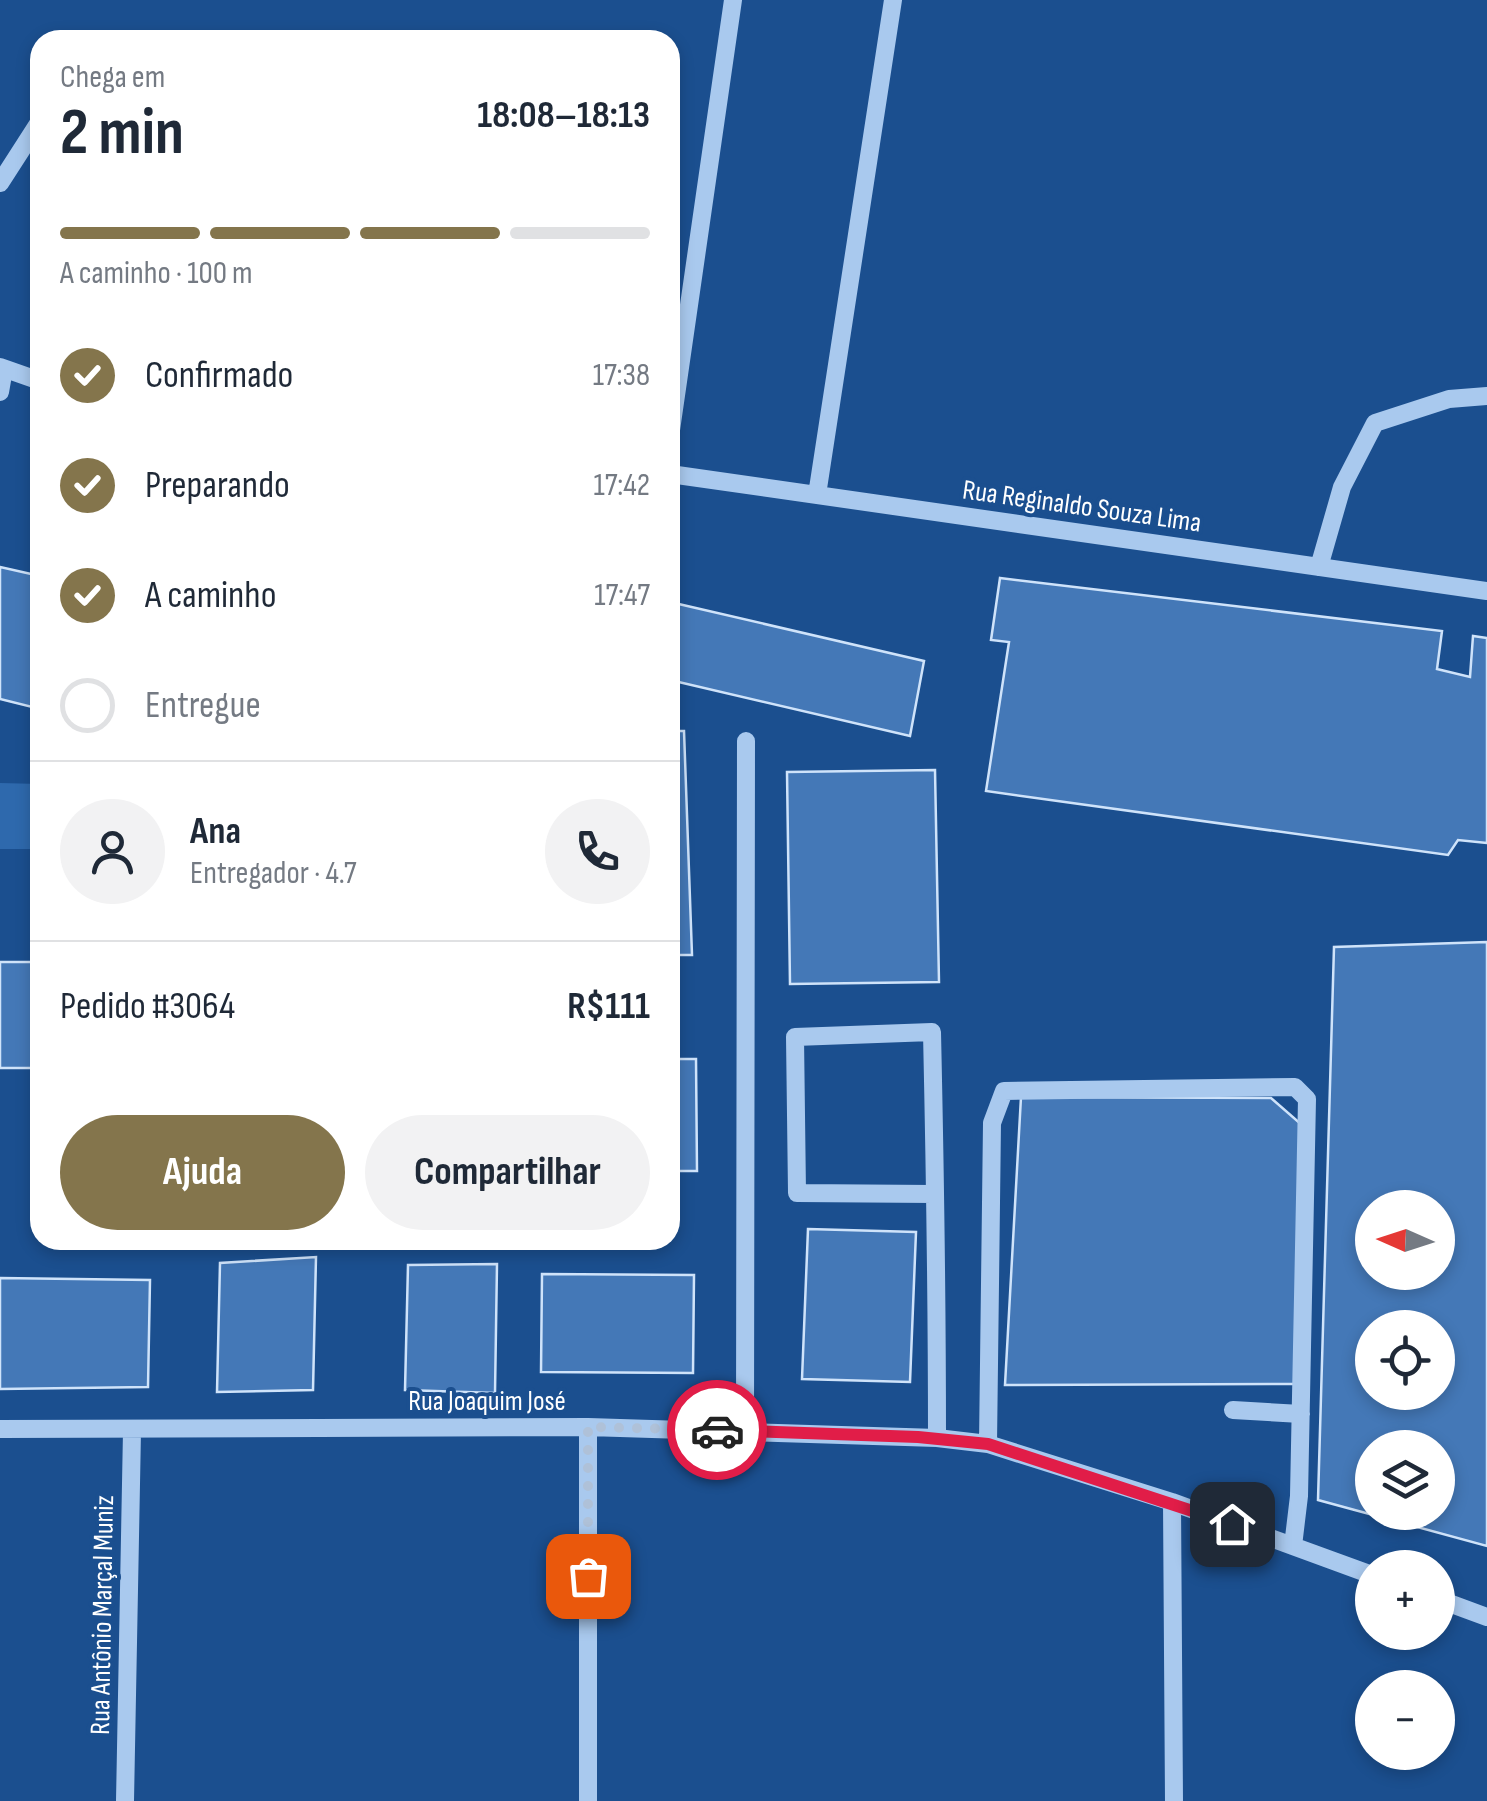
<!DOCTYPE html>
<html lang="pt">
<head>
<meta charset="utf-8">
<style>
	:root { --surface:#fff; --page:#f2f2f3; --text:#1f2937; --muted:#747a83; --line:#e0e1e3; --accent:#84754c }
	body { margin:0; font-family:"Sofia Sans Condensed",sans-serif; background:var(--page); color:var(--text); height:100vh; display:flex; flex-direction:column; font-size:38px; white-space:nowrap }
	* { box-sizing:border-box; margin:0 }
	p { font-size:32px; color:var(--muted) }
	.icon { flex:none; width:55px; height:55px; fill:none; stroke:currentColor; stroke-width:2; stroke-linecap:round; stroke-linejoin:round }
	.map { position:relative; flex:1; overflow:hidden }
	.details { position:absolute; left:30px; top:30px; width:650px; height:1220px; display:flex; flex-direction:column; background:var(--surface); border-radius:30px; box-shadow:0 5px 15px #0003 }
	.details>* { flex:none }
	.needle { width:65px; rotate:273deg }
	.tools { position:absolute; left:1355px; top:1190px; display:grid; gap:20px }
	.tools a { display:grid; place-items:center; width:100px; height:100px; border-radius:50%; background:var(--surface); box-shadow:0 5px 15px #0003; font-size:50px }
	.pin { position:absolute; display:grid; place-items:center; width:85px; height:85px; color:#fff; margin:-42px; border-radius:20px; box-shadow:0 5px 15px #0006 }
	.courier { position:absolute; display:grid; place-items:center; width:100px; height:100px; margin:-50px; border:8px solid #e11d48; border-radius:50%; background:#fff; color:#222; box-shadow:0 2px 12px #0007 }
	.head em { font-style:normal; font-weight:700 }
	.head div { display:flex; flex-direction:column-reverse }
	.head { display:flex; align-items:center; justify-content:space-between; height:170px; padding:0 30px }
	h1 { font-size:65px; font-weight:700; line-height:75px }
	.bar { display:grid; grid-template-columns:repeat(4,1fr); gap:15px 10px; align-content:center; height:120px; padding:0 30px }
	.bar i { height:12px; border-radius:8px; background:var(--line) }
	.bar .active { background:var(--accent) }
	.bar p { grid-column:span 4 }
	.line { display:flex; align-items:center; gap:25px; padding:0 30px; border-top:2px solid var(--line) }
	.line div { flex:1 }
	.round { display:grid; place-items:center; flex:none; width:105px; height:105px; border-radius:52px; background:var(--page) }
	ol { padding:0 30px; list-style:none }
	li { display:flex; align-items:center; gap:30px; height:110px }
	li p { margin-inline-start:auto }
	li .icon { padding:10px; border-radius:50%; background:var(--accent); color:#fff; stroke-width:4 }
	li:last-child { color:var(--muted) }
	li i { width:55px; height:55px; border:5px solid var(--line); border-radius:50% }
	.action { display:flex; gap:20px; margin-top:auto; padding:20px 30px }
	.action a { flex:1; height:115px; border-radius:60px; background:var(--accent); color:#fff; font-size:40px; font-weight:700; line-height:115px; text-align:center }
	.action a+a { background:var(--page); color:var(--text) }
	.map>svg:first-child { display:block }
	.green { fill:#2e69ad }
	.building { fill:#4478b7; stroke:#cfe3fa; stroke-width:2.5; fill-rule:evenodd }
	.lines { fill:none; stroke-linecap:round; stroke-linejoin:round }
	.minor { stroke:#a9c9ee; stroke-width:18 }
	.done { stroke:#afc1d8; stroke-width:10; stroke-dasharray:0 18 }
	.route { stroke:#e11d48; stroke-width:12 }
	.labels { text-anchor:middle; stroke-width:8; stroke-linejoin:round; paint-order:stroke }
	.street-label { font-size:28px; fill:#fff; stroke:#1b4f8f }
</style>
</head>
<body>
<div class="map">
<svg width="1487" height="1801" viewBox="0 0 1487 1801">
	<rect width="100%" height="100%" fill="#1b4f8f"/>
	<path class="green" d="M0 783 40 784V849H0Z"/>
	<path class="building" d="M0 567 40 576V709L0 699Z
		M1000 578 1442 631 1437 669 1470 677 1473 636 1487 638V843L1458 840 1448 855 986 791 1009 642 991 640Z
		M670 602 924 661 910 736 670 680Z
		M670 731H684L692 955H670Z
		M935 770 939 982 790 984 787 772Z
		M1487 942V1546L1318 1500 1334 947ZM1372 1208H1438V1272H1372ZM1372 1328H1438V1392H1372ZM1372 1448H1438V1512H1372Z
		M0 962H40V1068H0Z
		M670 1059H696L697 1171H670Z
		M1021 1097 1271 1098 1302 1125 1297 1384 1005 1385Z
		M808 1229 916 1232 910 1382 802 1379Z
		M316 1257 313 1390 217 1392 220 1263Z
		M497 1264 495 1393 405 1390 408 1265Z
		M542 1274 694 1275 693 1373 541 1372Z
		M0 1278 150 1280 148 1387 0 1389Z"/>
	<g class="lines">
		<path class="minor" d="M0 183 40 121
			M0 367 40 381
			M0 392 4 369
			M670 437 733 0
			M670 474 1487 591
			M817 495 893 0
			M1319 567 1342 487 1375 423 1449 399 1487 396
			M934 1194 797 1193 795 1037 932 1032C935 1168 937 1303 937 1438
			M1233 1410 1301 1414
			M0 1429 588 1427 937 1438 988 1444 1172 1502 1372 1575
			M745 1431 746 741
			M988 1444 992 1123 1004 1091 1295 1087 1307 1099 1299 1496 1293 1546
			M1172 1502 1174 1801
			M1438 1599 1487 1617
			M125 1801 132 1431
			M588 1801V1427"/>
	</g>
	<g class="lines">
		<path class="done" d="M588 1576V1427L717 1430"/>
		<path class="route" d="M717 1430 918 1437 988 1444 1232 1524"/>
	</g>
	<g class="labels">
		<g class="street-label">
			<text transform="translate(1082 505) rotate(8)" y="10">Rua Reginaldo Souza Lima</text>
			<text x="487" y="1410">Rua Joaquim José</text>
			<text transform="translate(101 1615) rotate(-89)" y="10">Rua Antônio Marçal Muniz</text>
		</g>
	</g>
</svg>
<div class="tools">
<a><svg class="needle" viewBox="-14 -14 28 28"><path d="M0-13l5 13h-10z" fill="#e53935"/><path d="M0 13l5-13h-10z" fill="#747a83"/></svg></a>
<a><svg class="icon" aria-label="locate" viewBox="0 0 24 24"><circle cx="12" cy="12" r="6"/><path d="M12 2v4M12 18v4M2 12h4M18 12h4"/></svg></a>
<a><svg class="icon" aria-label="layers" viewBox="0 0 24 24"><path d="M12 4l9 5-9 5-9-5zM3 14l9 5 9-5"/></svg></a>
<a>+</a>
<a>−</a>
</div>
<div class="pin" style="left:588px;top:1576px;background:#ea580c"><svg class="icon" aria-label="bag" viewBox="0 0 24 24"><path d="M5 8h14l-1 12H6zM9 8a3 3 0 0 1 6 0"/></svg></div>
<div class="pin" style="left:1232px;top:1524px;background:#1f2937"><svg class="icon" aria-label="home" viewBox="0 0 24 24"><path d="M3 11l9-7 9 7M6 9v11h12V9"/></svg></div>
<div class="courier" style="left:717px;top:1430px"><svg class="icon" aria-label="car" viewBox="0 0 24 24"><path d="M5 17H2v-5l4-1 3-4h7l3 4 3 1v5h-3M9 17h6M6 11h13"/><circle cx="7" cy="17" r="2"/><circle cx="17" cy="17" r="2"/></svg></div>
<section class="details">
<div class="head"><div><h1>2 min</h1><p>Chega em</p></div><em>18:08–18:13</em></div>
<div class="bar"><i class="active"></i><i class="active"></i><i class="active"></i><i></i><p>A caminho · 100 m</p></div>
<ol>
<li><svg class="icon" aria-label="check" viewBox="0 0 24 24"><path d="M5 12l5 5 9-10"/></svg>Confirmado<p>17:38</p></li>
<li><svg class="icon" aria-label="check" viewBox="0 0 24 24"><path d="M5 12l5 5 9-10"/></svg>Preparando<p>17:42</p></li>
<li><svg class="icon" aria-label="check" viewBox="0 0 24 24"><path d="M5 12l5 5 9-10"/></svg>A caminho<p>17:47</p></li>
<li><i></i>Entregue</li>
</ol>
<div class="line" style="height:180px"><a class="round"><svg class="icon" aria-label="person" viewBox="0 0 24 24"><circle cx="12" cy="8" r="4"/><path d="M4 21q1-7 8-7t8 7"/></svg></a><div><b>Ana</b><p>Entregador · 4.7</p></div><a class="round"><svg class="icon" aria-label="phone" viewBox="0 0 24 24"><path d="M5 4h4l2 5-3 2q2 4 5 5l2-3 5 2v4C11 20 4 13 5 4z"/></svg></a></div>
<div class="line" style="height:130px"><div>Pedido #3064</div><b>R$111</b></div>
<div class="action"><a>Ajuda</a><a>Compartilhar</a></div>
</section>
</div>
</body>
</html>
